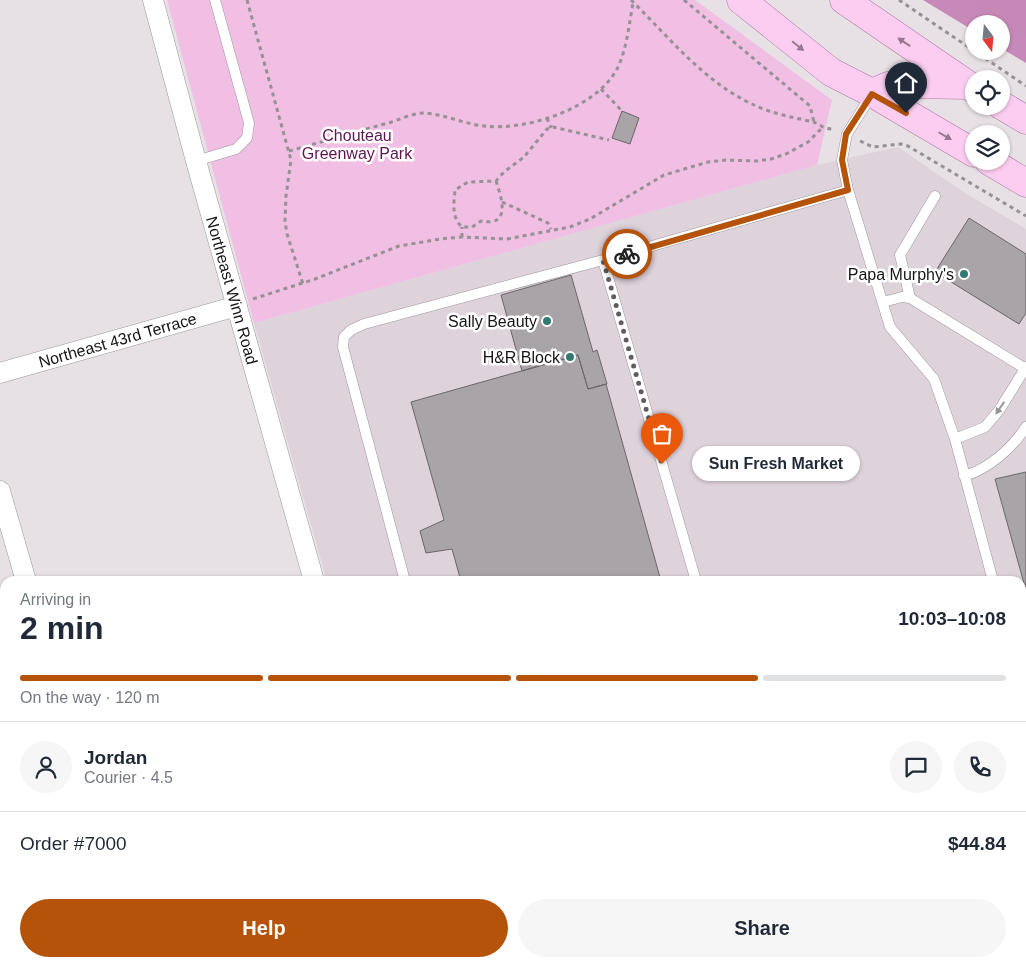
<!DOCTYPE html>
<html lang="en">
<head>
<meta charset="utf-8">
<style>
	:root { --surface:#fff; --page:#f6f6f7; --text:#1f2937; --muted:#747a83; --line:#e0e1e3; --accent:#b45309 }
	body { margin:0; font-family:Arial,sans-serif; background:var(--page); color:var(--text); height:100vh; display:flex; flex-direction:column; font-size:19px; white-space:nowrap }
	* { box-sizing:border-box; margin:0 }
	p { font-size:16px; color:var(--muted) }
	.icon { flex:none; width:28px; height:28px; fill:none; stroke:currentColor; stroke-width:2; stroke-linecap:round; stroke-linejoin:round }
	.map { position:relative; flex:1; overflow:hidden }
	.details { position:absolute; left:0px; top:576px; width:1026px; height:391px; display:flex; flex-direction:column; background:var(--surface); border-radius:15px 15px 0 0; box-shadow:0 1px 4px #0004 }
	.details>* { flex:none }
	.needle { width:32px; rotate:164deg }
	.buttons { position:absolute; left:965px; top:15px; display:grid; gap:10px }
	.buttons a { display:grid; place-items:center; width:45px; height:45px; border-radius:50%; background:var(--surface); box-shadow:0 1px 4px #0004; font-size:25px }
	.pin { position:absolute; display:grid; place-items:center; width:42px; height:42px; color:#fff; margin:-51px -21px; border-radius:50% 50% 50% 0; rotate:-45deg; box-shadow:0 0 5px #0007 }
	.pin .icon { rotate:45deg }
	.courier { position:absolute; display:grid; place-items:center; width:50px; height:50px; margin:-25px; border:4px solid #b45309; border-radius:50%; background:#fff; color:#222; box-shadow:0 1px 6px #0007 }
	.bubble { position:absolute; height:35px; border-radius:18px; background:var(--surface); box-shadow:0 1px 4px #0004; font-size:16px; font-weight:600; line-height:35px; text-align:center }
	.headline em { font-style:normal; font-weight:600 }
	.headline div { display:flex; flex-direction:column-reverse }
	.headline { display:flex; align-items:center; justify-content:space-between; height:85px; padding:0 20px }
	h1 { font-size:32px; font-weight:600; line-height:38px }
	.bar { display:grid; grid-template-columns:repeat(4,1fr); gap:8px 5px; align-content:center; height:60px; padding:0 20px }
	.bar i { height:6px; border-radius:4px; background:var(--line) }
	.bar .on { background:var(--accent) }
	.bar p { grid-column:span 4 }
	.line { display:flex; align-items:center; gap:12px; padding:0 20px; border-top:1px solid var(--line) }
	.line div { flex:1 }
	.round { display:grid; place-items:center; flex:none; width:52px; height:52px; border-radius:26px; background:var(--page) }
	.cta { display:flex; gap:10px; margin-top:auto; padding:10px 20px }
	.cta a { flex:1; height:58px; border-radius:30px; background:var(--accent); color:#fff; font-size:20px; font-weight:600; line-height:58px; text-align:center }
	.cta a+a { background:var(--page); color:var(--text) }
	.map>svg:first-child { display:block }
	.built { fill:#ded2db }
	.green { fill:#f0bfe3 }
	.forest { fill:#c689b8 }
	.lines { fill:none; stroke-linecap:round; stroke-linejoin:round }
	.river { stroke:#c688b7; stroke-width:36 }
	.building { fill:#a9a4a8; stroke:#6b6669 }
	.lane-casing { stroke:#9c979b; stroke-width:11 }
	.street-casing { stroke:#9c979b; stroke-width:21 }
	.primary-casing { stroke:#ab779f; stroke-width:29 }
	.path { stroke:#959194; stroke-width:3; stroke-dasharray:4 4; stroke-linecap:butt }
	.lane { stroke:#fff; stroke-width:10 }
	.street { stroke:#fff; stroke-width:20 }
	.primary { stroke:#fccdf1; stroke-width:28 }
	.oneway { fill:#957a8f }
	.oneway2 { fill:#979697 }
	.done { stroke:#605c5f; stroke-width:5; stroke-dasharray:0 9 }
	.route { stroke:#b45309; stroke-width:6 }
	.poi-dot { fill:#327971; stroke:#fff; stroke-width:2 }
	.labels { text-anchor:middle; stroke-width:5; stroke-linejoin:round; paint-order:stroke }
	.park-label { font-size:16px; fill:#5e1552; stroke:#fff }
	.poi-label { font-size:16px; fill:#171517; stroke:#fff; text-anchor:end }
	.street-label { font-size:16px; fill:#171517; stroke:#fff }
</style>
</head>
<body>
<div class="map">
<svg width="1026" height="967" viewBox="0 0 1026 967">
	<rect width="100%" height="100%" fill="#e7e1e5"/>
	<path class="built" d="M898 147 965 193 1026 229V967H436L434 963 1021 962V581H327L254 323 817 165Z"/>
	<path class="green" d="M167 0H695L832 100 817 165 254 323Z"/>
	<path class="forest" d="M923 0H1026V63L1001 48V24H974V31Z"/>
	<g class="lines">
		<path class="river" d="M994 0 1026 17"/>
	</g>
	<path class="building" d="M622 111 639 118 630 144 612 138Z
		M969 218 1026 254V313L1019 324 935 272Z
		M571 275 593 352 597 350 607 384 588 389 578 355 522 371 501 295Z
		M578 355 588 389 606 384 661 581H461L452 549 426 553 420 531 444 520 411 402Z
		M1026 472V586L1025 587 995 479Z
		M501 962H763L764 967H502Z"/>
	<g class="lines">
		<defs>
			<path id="lane" d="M872 94 847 134 842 160 848 190 890 327 934 379 955 439 993 581
				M196 161 236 149 247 138 249 123 215 0
				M603 260 696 581
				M910 298 900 255 935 196
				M883 302 902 297 910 298 1026 369
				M955 439 985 427 1000 409 1026 367
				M964 476C989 469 1012 448 1026 427
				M405 581 343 347 344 337 351 330 364 324 603 260 848 190
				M1021 654 1026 663
				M1021 892 1026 885
				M479 962 481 967
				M782 962 783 967
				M971 967 974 962"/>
			<g id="street">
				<path id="s1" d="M153 0 196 161 314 581"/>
				<path id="s2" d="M0 373 237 306"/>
				<path d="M0 491 26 581"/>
				<path d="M0 818 5 817"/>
				<path d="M128 962 130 967"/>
				<path d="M420 962 422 967"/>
			</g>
			<path id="primary" d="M741 0 831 72 872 93 974 153
				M844 0 974 89
				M872 93 888 86 905 84 968 85
				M1001 105 1026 120
				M989 161 1026 183"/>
		</defs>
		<use href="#lane" class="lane-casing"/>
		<use href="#street" class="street-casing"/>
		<use href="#primary" class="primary-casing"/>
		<path class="path" d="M247 0 291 160 286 196 285 221 287 234 303 284
			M631 0C669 37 703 81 752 104 769 113 795 118 814 122L823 127 834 130
			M684 0 810 106 814 122
			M899 0 1026 86
			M601 89 622 111
			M547 118 551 128
			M860 141 873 147 901 144 908 146 1026 216
			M289 151C322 142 355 132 388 123 399 120 413 113 424 113 444 114 464 124 484 126 527 131 595 109 617 69 627 49 629 24 633 3
			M496 181C502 199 511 227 481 221L472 227H462C451 217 454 203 455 190L468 182 496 181 504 172 524 157 547 129 553 127 609 140
			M502 202 548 223 551 229
			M462 237V227
			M253 299 315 279 399 246 440 239 462 237 507 239 570 227 590 219 664 175 708 162 726 160 756 161 771 159 786 154 808 142 823 127"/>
		<use href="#lane" class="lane"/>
		<use href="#street" class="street"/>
		<use href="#primary" class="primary"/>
	</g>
	<defs><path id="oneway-solid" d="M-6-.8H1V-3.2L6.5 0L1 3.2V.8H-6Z" transform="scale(1.25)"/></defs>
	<g class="oneway">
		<use href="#oneway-solid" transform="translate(904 42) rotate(-146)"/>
		<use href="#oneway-solid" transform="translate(798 46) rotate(39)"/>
		<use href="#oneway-solid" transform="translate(945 136) rotate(30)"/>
	</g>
	<use class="oneway2" href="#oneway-solid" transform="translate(1000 408) rotate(125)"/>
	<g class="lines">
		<path class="done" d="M627 254 603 260 662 464"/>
		<path class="route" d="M627 254 848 190 842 160 846 134 872 94 906 113"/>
	</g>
	<g class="poi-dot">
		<circle cx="964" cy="274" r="5"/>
		<circle cx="547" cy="321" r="5"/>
		<circle cx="570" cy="357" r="5"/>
	</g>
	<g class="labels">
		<g class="park-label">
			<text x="357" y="141">Chouteau<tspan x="357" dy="18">Greenway Park</tspan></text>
		</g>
		<g class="poi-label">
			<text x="954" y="280">Papa Murphy's</text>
			<text x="537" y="327">Sally Beauty</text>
			<text x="560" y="363">H&amp;R Block</text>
		</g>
		<g class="street-label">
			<text dy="6" stroke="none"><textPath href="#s1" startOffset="301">Northeast Winn Road</textPath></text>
			<text dy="6" stroke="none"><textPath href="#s2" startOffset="122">Northeast 43rd Terrace</textPath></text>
		</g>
	</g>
</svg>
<div class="buttons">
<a><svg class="needle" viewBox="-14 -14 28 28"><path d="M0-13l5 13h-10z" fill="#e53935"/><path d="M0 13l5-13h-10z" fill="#747a83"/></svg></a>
<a><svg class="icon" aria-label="locate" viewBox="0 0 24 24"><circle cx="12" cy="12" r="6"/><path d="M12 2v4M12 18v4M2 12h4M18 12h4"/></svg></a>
<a><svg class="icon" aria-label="layers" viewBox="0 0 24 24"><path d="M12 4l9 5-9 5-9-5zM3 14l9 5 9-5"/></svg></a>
</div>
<div class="pin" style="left:662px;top:464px;background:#ea580c"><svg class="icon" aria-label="bag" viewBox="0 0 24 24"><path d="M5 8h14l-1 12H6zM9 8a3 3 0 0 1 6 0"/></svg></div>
<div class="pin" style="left:906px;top:113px;background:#1f2937"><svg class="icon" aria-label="home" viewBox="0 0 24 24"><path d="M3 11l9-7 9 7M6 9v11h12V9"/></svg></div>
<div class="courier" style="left:627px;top:254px"><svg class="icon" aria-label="bike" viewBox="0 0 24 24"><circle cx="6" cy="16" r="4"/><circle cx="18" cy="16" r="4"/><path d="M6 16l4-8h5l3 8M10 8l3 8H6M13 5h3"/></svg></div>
<div class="bubble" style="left:692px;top:446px;width:168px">Sun Fresh Market</div>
<section class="details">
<div class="headline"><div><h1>2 min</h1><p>Arriving in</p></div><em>10:03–10:08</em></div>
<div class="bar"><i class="on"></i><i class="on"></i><i class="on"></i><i></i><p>On the way · 120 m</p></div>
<div class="line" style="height:90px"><a class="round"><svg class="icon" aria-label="person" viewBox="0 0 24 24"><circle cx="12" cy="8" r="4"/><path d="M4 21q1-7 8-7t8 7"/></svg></a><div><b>Jordan</b><p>Courier · 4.5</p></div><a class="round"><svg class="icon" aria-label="chat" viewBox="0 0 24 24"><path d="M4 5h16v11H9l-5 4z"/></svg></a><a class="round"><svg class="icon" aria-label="phone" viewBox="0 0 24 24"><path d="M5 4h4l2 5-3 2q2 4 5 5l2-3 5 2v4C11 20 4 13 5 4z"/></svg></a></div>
<div class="line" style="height:65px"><div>Order #7000</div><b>$44.84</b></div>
<div class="cta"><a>Help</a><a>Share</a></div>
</section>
</div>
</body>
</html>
